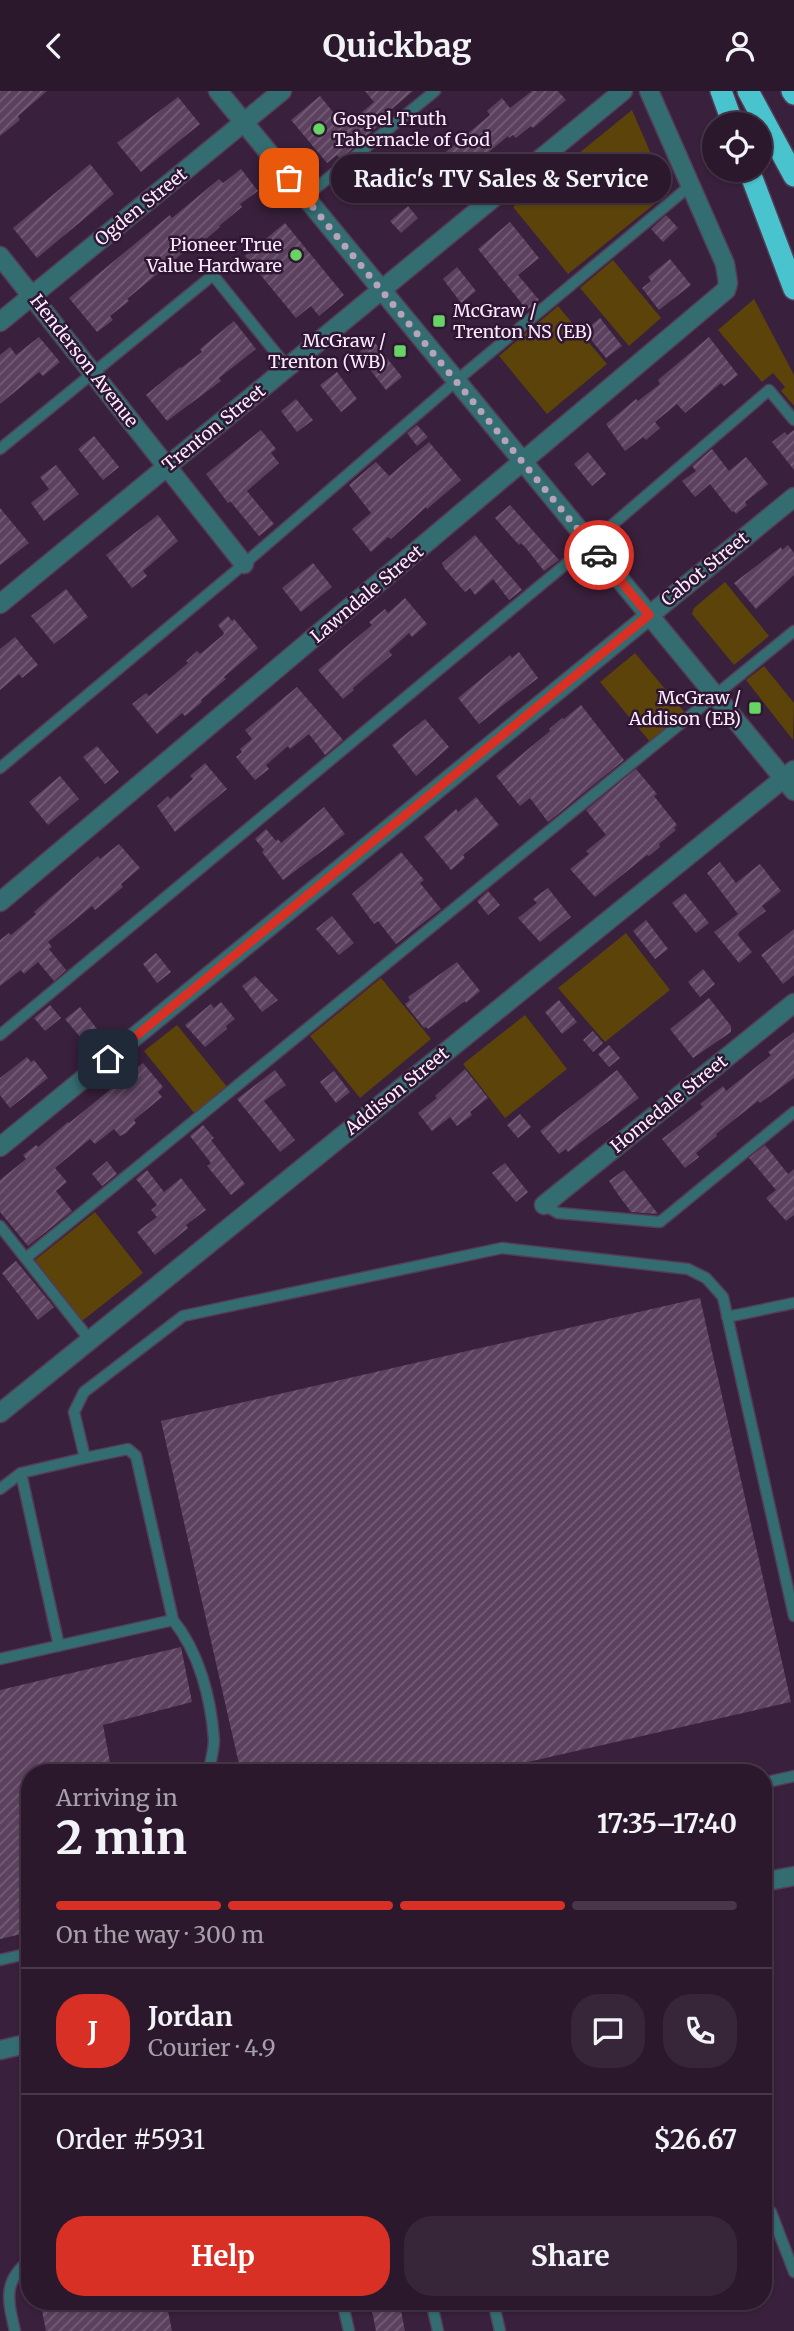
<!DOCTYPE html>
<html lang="en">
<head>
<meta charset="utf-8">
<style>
	:root { --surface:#2b182d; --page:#372539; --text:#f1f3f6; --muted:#a6a0aa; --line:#473749; --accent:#d93025 }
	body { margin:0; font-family:Merriweather,serif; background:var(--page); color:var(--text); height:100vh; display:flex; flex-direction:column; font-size:26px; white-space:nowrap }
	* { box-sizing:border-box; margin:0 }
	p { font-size:23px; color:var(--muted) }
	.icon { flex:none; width:38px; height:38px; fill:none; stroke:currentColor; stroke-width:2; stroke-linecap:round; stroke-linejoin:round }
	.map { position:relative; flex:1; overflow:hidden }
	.sheet { position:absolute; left:21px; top:1673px; width:751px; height:546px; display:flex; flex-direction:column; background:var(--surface); border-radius:28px; box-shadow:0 2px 5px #0004,0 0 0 2px var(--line) }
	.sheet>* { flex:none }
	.buttons { position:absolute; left:702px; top:21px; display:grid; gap:14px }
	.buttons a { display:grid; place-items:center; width:70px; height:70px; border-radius:50%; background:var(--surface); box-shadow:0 2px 5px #0004,0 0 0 2px var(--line); font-size:35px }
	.pin { position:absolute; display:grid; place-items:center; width:60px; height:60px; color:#fff; margin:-30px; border-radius:14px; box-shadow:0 4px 10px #0006 }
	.courier { position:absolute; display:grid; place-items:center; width:70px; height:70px; margin:-35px; border:5px solid #d93025; border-radius:50%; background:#fff; color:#222; box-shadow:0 2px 9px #0007 }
	.bubble { position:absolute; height:49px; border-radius:24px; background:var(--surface); box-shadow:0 2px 5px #0004,0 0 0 2px var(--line); font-size:23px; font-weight:700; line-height:49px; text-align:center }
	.head em { font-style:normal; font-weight:700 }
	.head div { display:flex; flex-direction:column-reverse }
	.head { display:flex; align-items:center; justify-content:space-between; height:119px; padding:0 35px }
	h1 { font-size:46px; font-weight:700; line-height:52px }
	.bar { display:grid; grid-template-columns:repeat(4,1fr); gap:10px 7px; align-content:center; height:84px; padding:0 35px }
	.bar i { height:9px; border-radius:5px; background:var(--line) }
	.bar .on { background:var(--accent) }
	.bar p { grid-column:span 4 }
	.line { display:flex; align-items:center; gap:18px; padding:0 35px; border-top:2px solid var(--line) }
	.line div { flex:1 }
	.round { display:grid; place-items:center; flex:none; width:74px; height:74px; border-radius:28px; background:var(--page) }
	.action { display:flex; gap:14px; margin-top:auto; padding:14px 35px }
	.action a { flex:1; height:80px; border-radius:28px; background:var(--accent); color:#fff; font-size:28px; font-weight:700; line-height:80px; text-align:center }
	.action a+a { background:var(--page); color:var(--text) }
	header { display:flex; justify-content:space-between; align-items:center; height:91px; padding:0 35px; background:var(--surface); font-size:32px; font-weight:700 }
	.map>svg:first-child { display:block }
	.grass { fill:#5b430a }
	.building { fill:url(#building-hatch) }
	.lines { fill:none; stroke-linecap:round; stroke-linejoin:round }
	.service-casing { stroke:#543c57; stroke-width:13 }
	.minor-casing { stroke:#543c57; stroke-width:21 }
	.tertiary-casing { stroke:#543c57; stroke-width:21 }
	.motorway-casing { stroke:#543c57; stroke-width:24 }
	.service { stroke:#336d72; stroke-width:10 }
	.minor { stroke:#336d72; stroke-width:18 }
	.tertiary { stroke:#336d72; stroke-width:18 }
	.motorway { stroke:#49c4ce; stroke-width:21 }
	.done { stroke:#b8a4ba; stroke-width:7; stroke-dasharray:0 12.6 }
	.route { stroke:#d93025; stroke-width:9 }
	.poi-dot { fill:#68d465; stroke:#2f1632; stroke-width:2.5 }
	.labels { text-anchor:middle; stroke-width:5; stroke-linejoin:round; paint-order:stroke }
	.poi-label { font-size:18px; fill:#fcebfe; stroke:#2f1632; text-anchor:end }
	.street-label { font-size:18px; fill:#fcebfe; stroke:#2f1632 }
</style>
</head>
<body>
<header><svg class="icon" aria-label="back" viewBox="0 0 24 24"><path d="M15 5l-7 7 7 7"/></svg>Quickbag<svg class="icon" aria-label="person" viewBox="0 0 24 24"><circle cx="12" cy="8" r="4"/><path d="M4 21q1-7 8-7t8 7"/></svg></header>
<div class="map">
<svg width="794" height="2240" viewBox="0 0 794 2240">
	<defs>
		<pattern id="building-hatch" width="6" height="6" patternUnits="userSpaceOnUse" patternTransform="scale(1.75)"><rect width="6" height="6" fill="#5c415f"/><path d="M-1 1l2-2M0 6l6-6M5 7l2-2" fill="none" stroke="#745d77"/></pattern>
	</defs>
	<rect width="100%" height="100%" fill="#39203c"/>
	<path class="grass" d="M632 19 668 102 568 183 513 116Z
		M613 169 661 227 629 255 580 197Z
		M754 208 794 284V315L781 300 785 296 773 282 762 291 718 239Z
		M558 215 607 273 547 323 499 265Z
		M725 491 769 545 734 574 692 523 694 517Z
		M635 562 686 623 651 652 600 591Z
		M764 575 794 612 793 649 746 589Z
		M626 842 670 899 605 951 558 897Z
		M381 887 431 948 360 1007 310 945Z
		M525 924 567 978 505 1027 463 973Z
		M177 934 228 997 195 1023 144 960Z
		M95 1121 143 1182 82 1230 35 1169Z"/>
	<path class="building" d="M0 0H47L18 25 20 29 0 45Z
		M365 0H413L374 33 377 36 356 55 340 68 337 64 327 72 291 29 320 5 345 36 374 11Z
		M532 0H558L566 9 533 37 531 35 516 47 513 44 509 47 508 45 445 97 428 76 490 24 487 20 502 7 510 17Z
		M178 6 200 33 141 81 117 52Z
		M365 66 376 80 361 93 349 79Z
		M90 73 114 103 37 167 13 137Z
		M241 78 258 100 240 113 242 116 219 135 220 136 205 149 202 146 127 208 129 210 110 225 113 229 97 241 69 207 170 124 172 127 219 88 223 92Z
		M408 115 418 127 401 142 390 130Z
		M666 124 678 137 663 151 651 138Z
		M510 131 539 167 518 184 539 209 527 219 478 158Z
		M285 132 344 204 319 225 311 215 296 227 245 165Z
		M670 168 691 194 659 219 642 197 651 190 648 186Z
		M457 176 476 200 461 212 443 188Z
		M600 227 622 255 606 267 584 240Z
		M234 230 256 258 219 287 221 290 167 330 146 304 180 276 181 277 202 261 200 258Z
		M39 246 60 271 43 285 39 281 0 313V264L10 256 16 264Z
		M709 246 738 284 724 295 721 292 685 322 677 313 655 331 660 337 646 349 643 346 625 360 606 333 636 308 638 310 660 293 658 289Z
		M371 247 402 286 386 299 358 263 363 258 361 255Z
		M337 281 357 308 341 321 320 294Z
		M296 308 313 329 297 341 281 320Z
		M417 334 428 346 417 355 407 342Z
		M261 339 276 358 271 362 279 372 247 400 274 433 259 445 230 410 228 412 206 383Z
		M794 339V379L772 351 785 341 787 344Z
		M94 345 119 376 103 389 78 358Z
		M429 351 461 389 427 418 426 416 391 448 388 446 371 461 352 438 371 422 349 394 376 371 389 385Z
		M712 358 729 380 746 366 768 393 745 411 747 414 736 423 734 420 732 421 710 393 695 406 682 390 696 380 692 375Z
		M588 361 606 383 592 395 574 373Z
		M56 374 79 403 44 430 31 412 49 398 40 386Z
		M510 414 559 469 544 480 526 457 521 452 519 454 495 427Z
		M0 417 29 452 0 474Z
		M158 424 178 450 143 480 147 485 132 497 106 464Z
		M475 444 522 499 509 509 493 488 475 504 470 497 465 501 444 477 442 472Z
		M788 454 794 462V484L756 518 734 492 781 456 782 459Z
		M313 472 332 496 301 521 282 497Z
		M66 498 88 526 54 553 31 525Z
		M405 507 427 533 412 546 409 542 389 560 392 564 353 597 354 599 343 608 318 579 372 534 369 531 385 518 388 522Z
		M228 525 232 530 234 528 258 557 224 586 226 588 201 609 202 611 185 625 182 622 157 643 132 613 146 602 149 605 188 572 186 570 197 560 200 563 223 544 224 542 218 534Z
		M15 546 38 574 22 587 19 583 0 599V558Z
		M519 561 538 587 479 633 458 607 510 564 512 567Z
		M297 596 343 649 325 664 309 643 290 658 288 655 266 674 269 678 255 689 236 666 242 661 240 658 252 648 245 639Z
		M581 614 624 669 548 731 530 707 520 715 496 685 550 640 549 638 562 627 564 628Z
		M425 628 449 656 416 685 392 654Z
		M97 655 119 681 105 693 83 666Z
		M205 672 227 698 175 741 157 715 168 705 170 708 193 688 190 685Z
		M636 678 657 703 654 705 677 734 674 737 676 739 659 753 660 756 649 765 647 764 595 806 570 778 589 763 586 760 606 744 586 719Z
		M60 685 79 708 48 734 29 711Z
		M476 706 499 734 463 764 465 767 451 779 424 746 456 718 458 721Z
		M324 716 345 743 283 789 262 761 264 759 255 748 266 738 276 750 278 748 281 752Z
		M119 753 140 777 121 793 123 796 95 819 92 815 48 851 52 856 49 858 66 879 54 890 38 871 24 883 21 879 0 895V849L9 842 11 844 36 823 34 821 98 765 100 768Z
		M401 761 424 789 420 792 441 818 396 853 378 830 374 833 352 803Z
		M720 771 736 792 760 773 781 800 762 815 766 820 739 841 738 844 752 861 739 872 714 841 738 823 707 782Z
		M548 797 571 826 540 851 518 827 537 812 533 808Z
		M488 800 500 814 488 824 477 810Z
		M685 802 709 832 696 842 672 812Z
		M332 825 354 852 339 864 316 838Z
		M646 829 668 858 655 868 633 840Z
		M794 838V884L783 893 761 864Z
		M156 862 171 881 157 892 143 873Z
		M457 871 480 900 466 912 465 910 428 938 426 936 424 937 405 913 410 909 408 906Z
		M703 878 715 893 700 906 688 891Z
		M255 885 278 909 262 921 242 895Z
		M709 907 731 935V941L693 967 670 938Z
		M559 909 577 931 562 943 545 921Z
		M221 911 235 928 226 935 227 938 205 956 185 934 211 913 214 917Z
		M50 914 61 927 45 940 34 927Z
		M80 916 101 943 87 954 65 928Z
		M593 940 603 952 593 961 583 949Z
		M794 941V987L760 1012 758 1010 716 1043 717 1045 696 1062 699 1066 685 1077 662 1048 703 1016 700 1013 723 995 726 1000 765 969 771 964 768 961Z
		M609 954 620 967 609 976 598 963Z
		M27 966 31 971 34 969 48 987 10 1017 0 1004V987Z
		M143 972 163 996 158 1001 162 1006 134 1029 136 1032 126 1042 120 1045 114 1038 95 1053 90 1048 55 1077 67 1091 56 1100 72 1120 28 1155 0 1121V1089L26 1068 23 1064 36 1054 38 1056 68 1031 69 1032Z
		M465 978 488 1007 470 1021 472 1024 457 1035 450 1026 432 1040 418 1022 437 1007 435 1005Z
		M275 979 286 994 264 1010 295 1049 280 1061 237 1008Z
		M617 979 639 1007 568 1061 566 1058 559 1063 540 1040Z
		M334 980 350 1001 336 1012 320 991Z
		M520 1023 531 1036 518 1047 507 1034Z
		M203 1034 214 1047 211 1049 245 1093 231 1104 207 1075 211 1072 190 1045Z
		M765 1054 788 1083 794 1078V1124L786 1130 766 1107 776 1099 749 1067Z
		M107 1070 117 1083 102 1095 92 1083Z
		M505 1072 528 1101 516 1111 492 1082Z
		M147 1079 164 1101 181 1087 206 1119 186 1134 188 1137 155 1164 137 1141 157 1126 151 1119 157 1114 136 1088Z
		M624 1079 658 1123 631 1121 617 1102 609 1090Z
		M16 1170 54 1216 38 1229 2 1182Z
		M700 1207 791 1611 480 1682H241L161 1330Z
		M181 1556 192 1611 103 1634 112 1682H30V1841L0 1848V1599Z
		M40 2210H166L172 2240H46Z
		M370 2210H399L405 2240H376Z"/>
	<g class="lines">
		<defs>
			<path id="service" d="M305 106 435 0
				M0 358 213 184 288 277
				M0 677 244 473 456 290 691 94
				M0 944 590 453 769 299 794 329
				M544 1114 558 1122 660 1131 794 1021
				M0 1135 90 1249
				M26 1167 794 540
				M727 1226 794 1212
				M21 1382 59 1555
				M0 1398 21 1382 85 1367
				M0 1568 173 1529
				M209 1682C210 1671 214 1659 214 1649 211 1607 199 1561 173 1529L136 1365 128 1358 85 1367 74 1321 84 1301 183 1225 502 1157 688 1178 706 1187 723 1206 794 1525
				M763 1692 794 1685
				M0 1869 30 1862
				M763 2113 771 2121 794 2181
				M342 2210 349 2240
				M431 2210 438 2240
				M493 2210 500 2240
				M15 2240C8 2210 2 2190 30 2169"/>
			<path id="minor" d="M0 165 244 473
				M0 231 282 0
				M0 513 623 0
				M0 811 726 199 728 192 725 173 649 0
				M0 1056 794 406
				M544 1114 794 912
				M0 1322 794 679"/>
			<path id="tertiary" d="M218 0 794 700
				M763 1791 794 1785
				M0 1959 30 1952"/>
			<path id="motorway" d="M721 0 733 33
				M748 0 794 85
				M792 0 794 3
				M749 79 794 198"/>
		</defs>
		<use href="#service" class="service-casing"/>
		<use href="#minor" class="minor-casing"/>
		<use href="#tertiary" class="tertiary-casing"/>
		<use href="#motorway" class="motorway-casing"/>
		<use href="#service" class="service"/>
		<use href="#minor" class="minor"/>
		<use href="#tertiary" class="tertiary"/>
		<use href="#motorway" class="motorway"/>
	</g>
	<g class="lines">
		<path class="done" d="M289 87 599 464"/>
		<path class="route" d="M108 968 649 524 599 464"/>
	</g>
	<g class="poi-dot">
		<circle cx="319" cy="38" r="7"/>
		<circle cx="296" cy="164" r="7"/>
		<rect x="432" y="223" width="14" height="14" rx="3.5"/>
		<rect x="393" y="253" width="14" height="14" rx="3.5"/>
		<rect x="748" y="610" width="14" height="14" rx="3.5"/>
	</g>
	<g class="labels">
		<g class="poi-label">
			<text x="333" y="34" text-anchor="start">Gospel Truth<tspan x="333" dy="21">Tabernacle of God</tspan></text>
			<text x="282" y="160">Pioneer True<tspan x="282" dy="21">Value Hardware</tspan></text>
			<text x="453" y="226" text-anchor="start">McGraw /<tspan x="453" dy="21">Trenton NS (EB)</tspan></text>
			<text x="386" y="256">McGraw /<tspan x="386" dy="21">Trenton (WB)</tspan></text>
			<text x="741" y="613">McGraw /<tspan x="741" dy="21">Addison (EB)</tspan></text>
		</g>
		<g class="street-label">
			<text transform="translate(141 116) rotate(-39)" y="6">Ogden Street</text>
			<text transform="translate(84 270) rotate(52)" y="6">Henderson Avenue</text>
			<text transform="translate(214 337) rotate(-39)" y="6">Trenton Street</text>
			<text transform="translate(705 478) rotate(-39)" y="6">Cabot Street</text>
			<text transform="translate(367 503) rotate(-40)" y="6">Lawndale Street</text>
			<text transform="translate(397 1000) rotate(-39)" y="6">Addison Street</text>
			<text transform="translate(669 1013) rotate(-39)" y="6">Homedale Street</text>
		</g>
	</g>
</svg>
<div class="buttons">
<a><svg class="icon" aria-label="locate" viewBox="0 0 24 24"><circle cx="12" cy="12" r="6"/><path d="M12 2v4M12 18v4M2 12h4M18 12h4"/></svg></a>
</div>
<div class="pin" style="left:289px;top:87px;background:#ea580c"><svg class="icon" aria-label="bag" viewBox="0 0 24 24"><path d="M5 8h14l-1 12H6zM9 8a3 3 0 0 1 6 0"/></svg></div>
<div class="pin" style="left:108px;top:968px;background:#1f2937"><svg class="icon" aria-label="home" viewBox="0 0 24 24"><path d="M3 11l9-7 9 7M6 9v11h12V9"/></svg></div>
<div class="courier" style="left:599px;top:464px"><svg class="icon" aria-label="car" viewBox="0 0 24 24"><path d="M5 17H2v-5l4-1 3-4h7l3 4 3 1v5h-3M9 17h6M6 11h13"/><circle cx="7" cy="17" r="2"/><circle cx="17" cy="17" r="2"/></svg></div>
<div class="bubble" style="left:331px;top:63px;width:340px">Radic's TV Sales &amp; Service</div>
<section class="sheet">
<div class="head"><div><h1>2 min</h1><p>Arriving in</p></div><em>17:35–17:40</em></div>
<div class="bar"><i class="on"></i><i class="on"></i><i class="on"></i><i></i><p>On the way · 300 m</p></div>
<div class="line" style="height:126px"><b class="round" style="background:var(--accent);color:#fff">J</b><div><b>Jordan</b><p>Courier · 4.9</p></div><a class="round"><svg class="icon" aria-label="chat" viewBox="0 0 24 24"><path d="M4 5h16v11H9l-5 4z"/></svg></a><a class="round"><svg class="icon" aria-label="phone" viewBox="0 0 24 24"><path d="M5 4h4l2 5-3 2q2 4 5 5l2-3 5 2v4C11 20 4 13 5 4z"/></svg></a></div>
<div class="line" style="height:91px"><div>Order #5931</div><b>$26.67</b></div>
<div class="action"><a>Help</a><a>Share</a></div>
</section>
</div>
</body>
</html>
